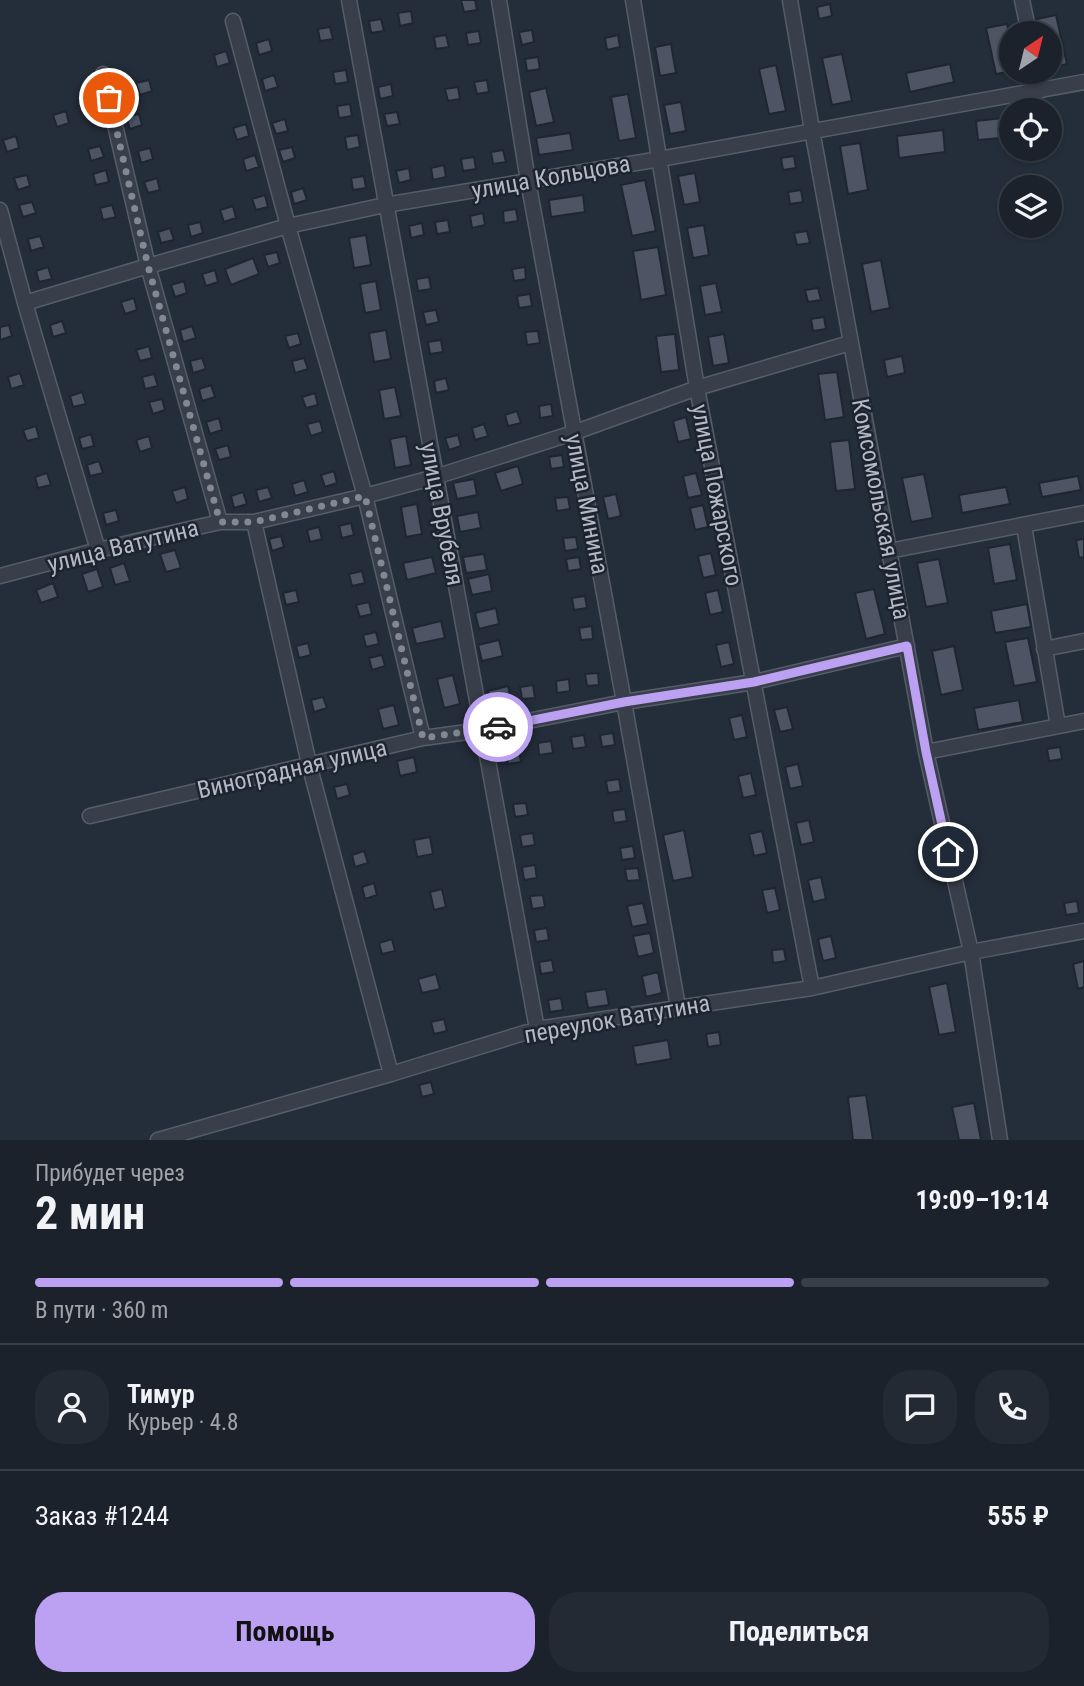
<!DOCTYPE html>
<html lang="ru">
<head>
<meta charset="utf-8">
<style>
	:root { --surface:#1b222c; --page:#242a34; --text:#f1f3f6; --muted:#a0a4a9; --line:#393f48; --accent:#bca0f2 }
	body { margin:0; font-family:"Roboto Condensed",sans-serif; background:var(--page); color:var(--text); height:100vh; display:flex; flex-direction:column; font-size:26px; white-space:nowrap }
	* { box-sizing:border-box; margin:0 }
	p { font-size:23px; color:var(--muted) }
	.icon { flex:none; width:38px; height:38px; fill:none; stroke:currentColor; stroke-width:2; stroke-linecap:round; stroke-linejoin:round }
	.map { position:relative; height:1140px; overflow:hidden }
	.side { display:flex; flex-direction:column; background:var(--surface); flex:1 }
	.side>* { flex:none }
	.needle { width:46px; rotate:35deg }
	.fabs { position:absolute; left:999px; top:21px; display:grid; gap:14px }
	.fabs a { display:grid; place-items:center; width:63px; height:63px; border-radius:50%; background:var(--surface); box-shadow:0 2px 5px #0004,0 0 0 2px var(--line); font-size:35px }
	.pin { position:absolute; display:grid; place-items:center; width:60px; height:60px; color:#fff; margin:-30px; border:4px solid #fff; border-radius:50%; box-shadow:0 2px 7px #0007 }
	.courier { position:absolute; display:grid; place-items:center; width:70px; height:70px; margin:-35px; border:5px solid #bca0f2; border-radius:50%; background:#fff; color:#222; box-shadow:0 2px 9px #0007 }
	.head em { font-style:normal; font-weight:700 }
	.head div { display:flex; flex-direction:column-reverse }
	.head { display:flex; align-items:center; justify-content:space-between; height:119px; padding:0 35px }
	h1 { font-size:46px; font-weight:700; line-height:52px }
	.bar { display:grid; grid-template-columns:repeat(4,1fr); gap:10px 7px; align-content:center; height:84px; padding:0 35px }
	.bar i { height:9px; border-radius:5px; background:var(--line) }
	.bar .active { background:var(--accent) }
	.bar p { grid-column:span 4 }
	.line { display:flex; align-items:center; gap:18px; padding:0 35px; border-top:2px solid var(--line) }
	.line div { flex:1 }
	.round { display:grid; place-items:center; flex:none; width:74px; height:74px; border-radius:28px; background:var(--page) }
	.action { display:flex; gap:14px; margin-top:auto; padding:14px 35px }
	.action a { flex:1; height:80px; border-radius:28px; background:var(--accent); color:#111; font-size:28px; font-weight:700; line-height:80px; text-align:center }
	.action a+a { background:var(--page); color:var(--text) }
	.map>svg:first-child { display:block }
	.building { fill:#4d5565; stroke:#1f2631; stroke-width:2 }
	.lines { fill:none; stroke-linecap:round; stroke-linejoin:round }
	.street-casing { stroke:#565d68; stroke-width:17 }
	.street { stroke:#383f4a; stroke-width:14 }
	.done { stroke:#818995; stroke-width:7; stroke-dasharray:0 12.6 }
	.route { stroke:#bca0f2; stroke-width:9 }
	.labels { text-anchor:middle; stroke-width:5; stroke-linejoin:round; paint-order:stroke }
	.street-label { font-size:24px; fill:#b3bac6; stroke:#1d242f }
</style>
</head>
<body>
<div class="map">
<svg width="1084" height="1140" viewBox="0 0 1084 1140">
	<rect width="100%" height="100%" fill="#242d3a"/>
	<path class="building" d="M461 0H475L477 10 464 12Z
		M830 4 832 16 819 19 817 7Z
		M411 11 413 23 400 26 398 13Z
		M1056 15 1067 64 1050 68V33H1040L1037 19Z
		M381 19 384 31 371 33 369 21Z
		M1007 24 1012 46V71L996 74 986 28Z
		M330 27 333 39 320 41 318 29Z
		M532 30 534 42 522 45 519 32Z
		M479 31 481 43 468 45 466 33Z
		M446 35 449 47 436 49 434 37Z
		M618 35 620 47 607 50 605 38Z
		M269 39 272 51 259 55 256 43Z
		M671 44 676 73 660 76 655 47Z
		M226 51 230 63 217 67 214 55Z
		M842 54 852 101 832 105 822 58Z
		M538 57 540 69 527 71 525 59Z
		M950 64 954 82 910 92 906 73Z
		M776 65 786 111 769 114 759 69Z
		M346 70 348 82 335 84 333 72Z
		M274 75 278 87 265 91 262 79Z
		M149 80 152 91 140 95 136 83Z
		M487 80 489 92 477 94 474 82Z
		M391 84 393 96 380 99 378 87Z
		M458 87 460 99 448 101 445 89Z
		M546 88 554 122 536 126 529 92Z
		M628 94 636 138 619 141 611 97Z
		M681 102 686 131 670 134 664 105Z
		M350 104 352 116 339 118 337 106Z
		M66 111 69 123 57 127 53 115Z
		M397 112 400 124 387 126 384 114Z
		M139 114 142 125 130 129 126 117Z
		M1012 117V137L978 140 976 121Z
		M285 119 288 131 276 134 272 123Z
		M246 124 249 136 237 140 233 128Z
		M943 130 945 152 899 158 897 136Z
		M570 133 573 150 539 155 536 138Z
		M358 135 360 147 347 150 345 137Z
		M16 136 19 148 7 152 3 140Z
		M860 143 868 190 848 194 840 146Z
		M100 146 104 157 91 161 88 149Z
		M292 147 295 158 283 162 279 150Z
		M150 148 153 159 141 163 138 151Z
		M503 150 506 162 493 164 491 152Z
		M255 155 259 167 246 171 243 159Z
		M794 156 796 168 783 170 781 158Z
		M474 157 476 169 463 171 461 159Z
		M444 165 446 177 433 180 431 168Z
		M409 168 411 180 399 183 396 171Z
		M106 170 109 182 96 185 93 174Z
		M695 173 700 202 684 205 678 176Z
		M27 175 30 186 18 190 14 178Z
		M364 176 366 188 353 190 351 178Z
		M157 178 160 190 148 193 144 182Z
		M645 180 656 231 632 236 621 185Z
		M303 188 307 200 294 204 291 192Z
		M801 190 803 202 790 204 788 192Z
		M265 195 268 207 256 210 252 199Z
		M583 195 585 212 551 217 549 200Z
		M32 202 36 213 23 217 19 205Z
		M112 205 116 217 103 220 100 208Z
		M233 206 236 218 224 222 220 210Z
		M516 209 518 221 504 223 503 211Z
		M483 213 485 225 472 228 470 216Z
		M448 220 450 232 437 234 435 222Z
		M200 222 203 233 191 237 188 225Z
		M422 223 424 235 411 238 409 226Z
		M704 225 709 255 693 258 687 228Z
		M170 228 174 240 161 243 158 232Z
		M807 231 810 243 797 245 794 233Z
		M366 235 371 265 354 268 349 238Z
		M40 236 44 247 31 251 28 239Z
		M658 247 666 295 641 300 633 251Z
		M277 252 280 263 268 267 264 255Z
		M253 258 259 274 231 285 225 269Z
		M881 260 890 308 871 312 862 264Z
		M48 267 52 279 39 282 36 271Z
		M525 267 526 279 514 281 512 269Z
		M215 270 218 282 206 286 202 274Z
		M429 277 431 289 418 291 416 279Z
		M184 281 187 293 175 297 171 285Z
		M376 281 381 310 365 313 360 284Z
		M716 283 722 312 705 315 700 286Z
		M818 288 821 300 808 302 805 290Z
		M530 294 532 306 519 308 517 296Z
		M134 298 137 310 125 314 121 302Z
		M436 310 439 322 426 325 423 312Z
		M824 317 826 329 813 331 811 319Z
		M62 321 66 333 53 337 50 325Z
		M9 325 12 336 0 340V327Z
		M192 326 196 338 183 342 180 330Z
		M386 330 391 359 374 362 369 333Z
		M538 331 540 343 527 345 525 332Z
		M298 333 301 344 289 348 285 336Z
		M675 334 679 370 661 372 656 336Z
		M724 334 729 363 713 366 708 337Z
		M441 340 443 352 430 354 428 342Z
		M149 346 152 358 140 361 136 350Z
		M902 356 905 373 887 377 884 360Z
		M202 358 206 369 193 373 190 361Z
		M304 358 308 369 295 373 292 361Z
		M837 372 844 417 825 420 818 374Z
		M20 373 24 385 11 389 8 377Z
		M154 374 158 386 145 389 142 377Z
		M446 378 449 390 436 393 434 381Z
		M211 385 215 397 202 401 199 389Z
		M395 387 401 416 384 419 379 390Z
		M82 392 86 404 73 407 70 396Z
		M315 393 318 405 306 408 302 397Z
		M162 399 165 410 153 414 149 402Z
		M551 404 553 416 540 418 539 406Z
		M517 411 521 423 508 426 505 415Z
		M686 417 691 439 678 442 673 421Z
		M219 418 222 430 210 434 206 422Z
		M320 421 323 432 311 436 307 424Z
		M484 424 488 436 475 440 472 428Z
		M36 426 39 438 27 441 23 430Z
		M91 434 94 446 82 449 79 438Z
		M458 435 461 446 449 450 445 438Z
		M149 436 152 448 140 452 136 440Z
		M406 436 411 465 395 468 390 439Z
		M849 440 855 489 836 491 830 442Z
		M228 445 231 457 219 460 215 449Z
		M562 455 564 467 551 469 549 457Z
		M99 461 103 473 90 476 87 465Z
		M518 466 523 484 501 491 495 473Z
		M334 471 337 483 325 487 321 475Z
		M47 473 51 485 38 488 35 477Z
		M696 473 702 495 688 498 683 476Z
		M924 474 933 518 911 522 902 478Z
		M1078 476 1081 490 1042 497 1039 483Z
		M474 479 477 495 457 499 453 483Z
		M304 480 308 492 295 496 292 484Z
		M185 487 188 499 176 503 172 491Z
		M268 487 272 498 259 502 256 490Z
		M1006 487 1010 504 962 513 959 495Z
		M243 492 247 504 234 508 231 496Z
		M616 494 621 516 608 519 603 497Z
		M568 497 570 509 557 511 555 498Z
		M417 504 422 534 406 537 401 507Z
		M703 505 708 527 695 530 690 508Z
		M116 510 119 521 106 525 103 513Z
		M478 512 481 528 460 532 457 516Z
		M351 523 354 535 342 538 339 526Z
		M319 527 322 539 310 542 307 530Z
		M281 536 284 547 272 551 269 539Z
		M576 537 578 549 565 551 563 538Z
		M1084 539V557L1079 558 1076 540Z
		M1010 544 1017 580 994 584 988 548Z
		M175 550 181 568 166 572 160 554Z
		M711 553 716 575 703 578 698 556Z
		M484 554 487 570 466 573 463 557Z
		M432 557 436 573 407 580 403 563Z
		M579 557 581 569 568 571 566 559Z
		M939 559 948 603 926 607 917 563Z
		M124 563 130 581 115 585 110 568Z
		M97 569 103 587 88 592 82 574Z
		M362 571 365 583 352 586 349 574Z
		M489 574 492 591 472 595 468 579Z
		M53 583 58 597 41 603 36 590Z
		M874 589 885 634 866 639 855 593Z
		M296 590 299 602 286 605 283 593Z
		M718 590 723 612 710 615 705 593Z
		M585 596 587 608 574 610 572 598Z
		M369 602 372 614 360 617 356 605Z
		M1027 604 1031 627 995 633 991 611Z
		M496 608 499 624 479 629 475 613Z
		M441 621 445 638 416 644 412 628Z
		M592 626 593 639 581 640 579 628Z
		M376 632 379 644 366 647 363 635Z
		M1028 638 1037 682 1014 686 1005 642Z
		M499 640 503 656 482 661 478 645Z
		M729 642 734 664 721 667 716 645Z
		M308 643 311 655 299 658 296 646Z
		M954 646 963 690 941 695 932 651Z
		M382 655 385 666 372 670 369 658Z
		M598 673 599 685 587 686 585 674Z
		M453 675 460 704 444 708 437 679Z
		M569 679 570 691 557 693 556 681Z
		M533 685 535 698 522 699 520 687Z
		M508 686 512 702 491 707 488 691Z
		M323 697 327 708 314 712 311 700Z
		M1019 700 1023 722 978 730 974 708Z
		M394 705 399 725 383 729 378 709Z
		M787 707 793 729 780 732 774 710Z
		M742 715 747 737 734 740 729 718Z
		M613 733 615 745 602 747 600 735Z
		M584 735 586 747 573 749 571 737Z
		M551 741 553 753 539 755 538 743Z
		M1060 747 1062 759 1049 761 1047 749Z
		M519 750 521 762 508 764 506 752Z
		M414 757 417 772 400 776 397 761Z
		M798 764 803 786 790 789 785 767Z
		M751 773 756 795 743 798 738 776Z
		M619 779 621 791 608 793 606 781Z
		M347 784 350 795 337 799 334 787Z
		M526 803 528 815 515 817 513 804Z
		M625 809 627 821 614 823 612 811Z
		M809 820 814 842 801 845 796 823Z
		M684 830 693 877 673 881 663 835Z
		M762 831 767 853 754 856 749 834Z
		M533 833 535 845 522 847 520 835Z
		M430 837 433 854 417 857 414 840Z
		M633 846 635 858 622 860 620 848Z
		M364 851 368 863 355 867 352 855Z
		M535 865 537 878 524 880 522 867Z
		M638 868 640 880 627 881 625 869Z
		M821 877 826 899 813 902 808 880Z
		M374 883 377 895 365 899 362 887Z
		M775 888 780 910 767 913 762 890Z
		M442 889 446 907 434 910 430 892Z
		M543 895 545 907 532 909 530 896Z
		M1077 901 1079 913 1066 915 1064 903Z
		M643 903 648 924 632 927 627 906Z
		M547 928 549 940 536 942 534 930Z
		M650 933 654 953 638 957 633 936Z
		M831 936 836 958 823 961 818 939Z
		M392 939 395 951 382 954 379 943Z
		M784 949 786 961 773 963 772 950Z
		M552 960 554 972 541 974 539 962Z
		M1084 961V987L1078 989 1073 964Z
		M658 972 662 993 646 997 642 976Z
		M436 974 440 989 422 993 418 979Z
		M947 983 956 1032 939 1035 929 987Z
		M606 989 609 1005 588 1008 585 992Z
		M561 998 563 1010 550 1012 548 1000Z
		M444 1019 447 1031 434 1034 431 1022Z
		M719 1032 721 1045 708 1047 706 1034Z
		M668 1040 671 1059 636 1065 633 1046Z
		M431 1082 434 1094 422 1097 419 1085Z
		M866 1095 873 1140H853L848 1097Z
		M974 1103 981 1140H959L952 1107Z"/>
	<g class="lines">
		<defs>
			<path id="street" d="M349 0 537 1029
				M499 0 528 181 624 702 678 1007
				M633 0 697 388 812 988
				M790 0 812 130 926 752 971 952 1000 1140
				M1022 0 1029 33
				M233 21 288 226 365 496 423 738
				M1036 72 1040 91
				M103 74 148 266 220 522
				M0 210 25 303 98 550
				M25 303 148 266 288 226 385 205 660 159 1084 82
				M254 522 309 764 391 1074
				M1024 526 1058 726
				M889 551 1084 513
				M0 576 98 550 220 522H254L365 496 435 477 573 433 697 388 850 343
				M1044 649 1084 641
				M926 752 1084 721
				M90 816 423 738 482 730 624 702 754 682 907 646
				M158 1140 391 1074 537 1029 812 988 971 952 1084 931"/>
		</defs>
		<use href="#street" class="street-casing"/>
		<use href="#street" class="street"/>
	</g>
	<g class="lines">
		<path class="done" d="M109 98 148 266 220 522H254L365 496 423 738 498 727"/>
		<path class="route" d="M498 727 624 702 754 682 907 646 926 752 948 852"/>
	</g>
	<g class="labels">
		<g class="street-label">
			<text transform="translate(551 177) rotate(-10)" y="8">улица Кольцова</text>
			<text transform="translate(717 495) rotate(79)" y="8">улица Пожарского</text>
			<text transform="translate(587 504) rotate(79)" y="8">улица Минина</text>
			<text transform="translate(881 509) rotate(79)" y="8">Комсомольская улица</text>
			<text transform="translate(442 514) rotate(79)" y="8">улица Врубеля</text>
			<text transform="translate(123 546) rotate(-14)" y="8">улица Ватутина</text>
			<text transform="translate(292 769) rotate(-13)" y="8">Виноградная улица</text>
			<text transform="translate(617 1019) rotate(-10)" y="8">переулок Ватутина</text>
		</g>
	</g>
</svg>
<div class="fabs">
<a><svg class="needle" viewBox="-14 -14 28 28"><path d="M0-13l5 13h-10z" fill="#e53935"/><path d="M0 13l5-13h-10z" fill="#a0a4a9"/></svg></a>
<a><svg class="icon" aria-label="locate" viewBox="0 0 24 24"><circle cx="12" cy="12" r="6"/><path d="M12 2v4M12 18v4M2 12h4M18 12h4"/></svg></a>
<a><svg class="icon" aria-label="layers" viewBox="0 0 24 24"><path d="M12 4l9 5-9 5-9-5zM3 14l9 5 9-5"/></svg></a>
</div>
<div class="pin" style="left:109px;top:98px;background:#ea580c"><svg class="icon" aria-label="bag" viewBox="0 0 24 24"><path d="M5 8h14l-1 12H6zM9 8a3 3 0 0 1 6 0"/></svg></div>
<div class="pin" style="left:948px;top:852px;background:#1f2937"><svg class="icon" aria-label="home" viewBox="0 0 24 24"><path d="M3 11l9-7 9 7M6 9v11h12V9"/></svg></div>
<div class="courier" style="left:498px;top:727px"><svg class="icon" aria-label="car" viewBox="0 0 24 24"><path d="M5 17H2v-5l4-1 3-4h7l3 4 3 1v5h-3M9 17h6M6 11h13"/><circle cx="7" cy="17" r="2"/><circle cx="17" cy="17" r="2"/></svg></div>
</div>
<section class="side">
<div class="head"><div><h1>2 мин</h1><p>Прибудет через</p></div><em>19:09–19:14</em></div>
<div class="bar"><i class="active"></i><i class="active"></i><i class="active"></i><i></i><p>В пути · 360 m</p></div>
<div class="line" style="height:126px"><a class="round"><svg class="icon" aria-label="person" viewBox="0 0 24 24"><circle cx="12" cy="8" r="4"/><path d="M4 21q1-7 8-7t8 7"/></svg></a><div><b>Тимур</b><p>Курьер · 4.8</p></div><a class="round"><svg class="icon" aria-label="chat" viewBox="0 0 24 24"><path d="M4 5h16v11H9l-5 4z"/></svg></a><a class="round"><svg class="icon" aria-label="phone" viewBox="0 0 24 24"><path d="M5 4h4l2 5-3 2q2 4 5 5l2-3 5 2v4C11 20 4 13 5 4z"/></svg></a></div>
<div class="line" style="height:91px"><div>Заказ #1244</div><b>555 ₽</b></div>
<div class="action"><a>Помощь</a><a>Поделиться</a></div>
</section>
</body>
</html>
